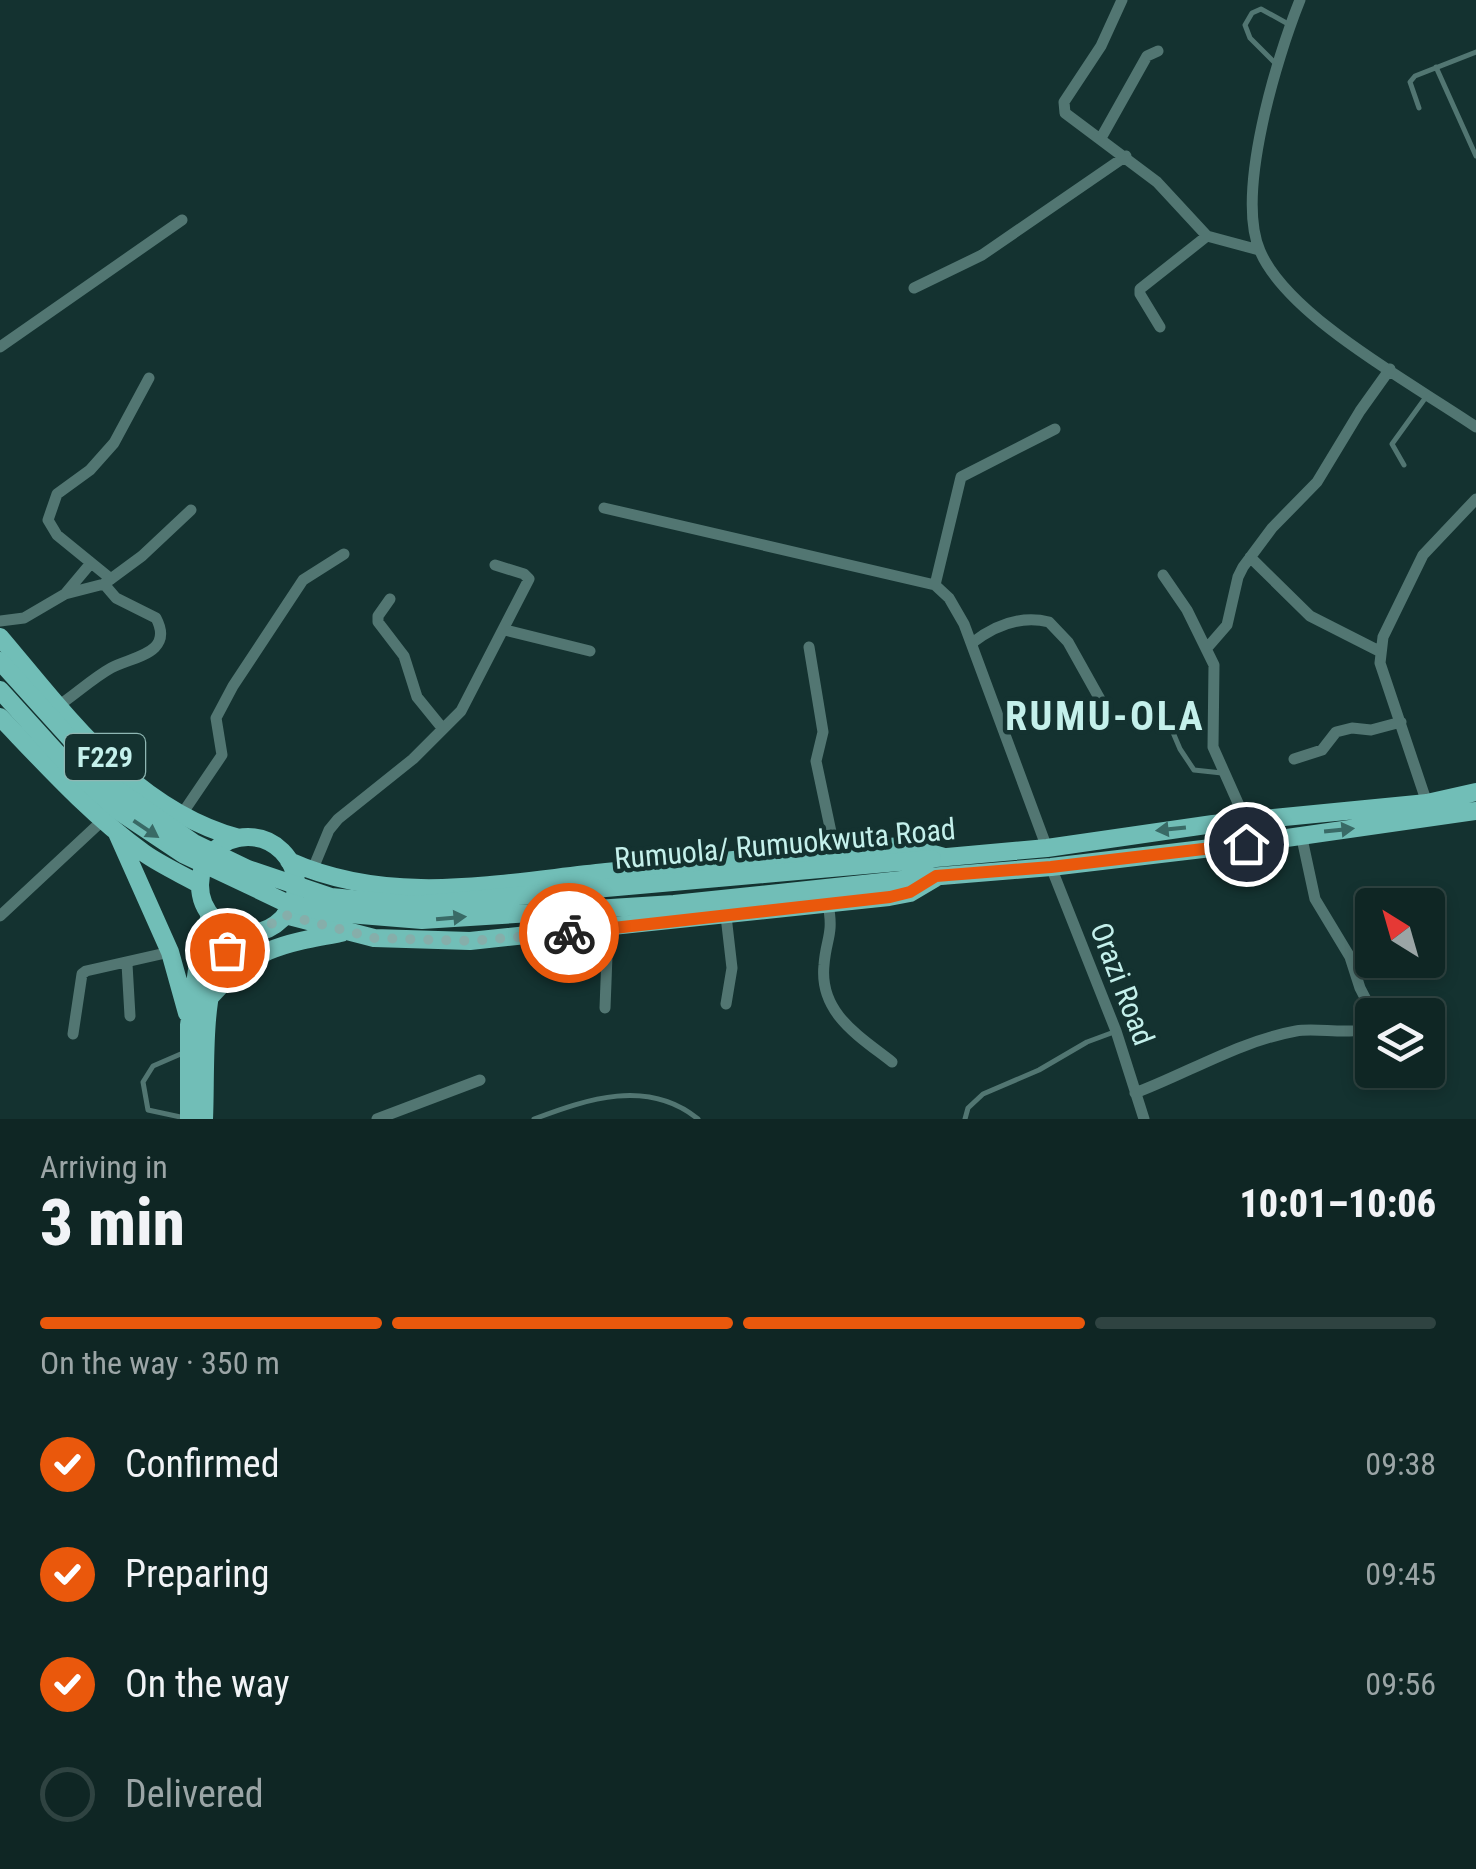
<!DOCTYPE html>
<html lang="en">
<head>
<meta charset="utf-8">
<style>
	:root { --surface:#0f2624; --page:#1d3231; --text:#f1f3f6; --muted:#9ba5a6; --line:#2f4341; --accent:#ea580c }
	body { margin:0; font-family:"Roboto Condensed",sans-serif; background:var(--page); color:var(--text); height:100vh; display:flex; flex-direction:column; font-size:38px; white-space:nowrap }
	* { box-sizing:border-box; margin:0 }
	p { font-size:32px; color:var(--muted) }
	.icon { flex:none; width:55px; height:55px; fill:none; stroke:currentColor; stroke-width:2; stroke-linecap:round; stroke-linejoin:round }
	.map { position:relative; height:1119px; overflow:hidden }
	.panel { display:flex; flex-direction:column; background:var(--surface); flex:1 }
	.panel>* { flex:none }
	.needle { width:65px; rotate:323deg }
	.controls { position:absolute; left:1355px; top:888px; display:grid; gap:20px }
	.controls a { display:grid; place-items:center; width:90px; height:90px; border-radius:10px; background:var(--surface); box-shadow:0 5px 15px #0003,0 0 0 2px var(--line); font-size:50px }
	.pin { position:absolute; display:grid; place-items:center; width:85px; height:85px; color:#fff; margin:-42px; border:5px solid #fff; border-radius:50%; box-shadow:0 2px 10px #0007 }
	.courier { position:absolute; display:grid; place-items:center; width:100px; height:100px; margin:-50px; border:8px solid #ea580c; border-radius:50%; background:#fff; color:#222; box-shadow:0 2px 12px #0007 }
	.overview em { font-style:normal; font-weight:800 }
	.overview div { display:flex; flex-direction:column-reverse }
	.overview { display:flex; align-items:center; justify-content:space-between; height:170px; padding:0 40px }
	h1 { font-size:65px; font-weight:800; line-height:75px }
	.bar { display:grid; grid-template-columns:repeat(4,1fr); gap:15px 10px; align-content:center; height:120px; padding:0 40px }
	.bar i { height:12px; border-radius:8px; background:var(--line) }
	.bar .active { background:var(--accent) }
	.bar p { grid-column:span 4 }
	ol { padding:0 40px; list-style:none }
	li { display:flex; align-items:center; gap:30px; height:110px }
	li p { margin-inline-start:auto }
	li .icon { padding:10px; border-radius:50%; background:var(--accent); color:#fff; stroke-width:4 }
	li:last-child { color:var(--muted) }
	li i { width:55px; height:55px; border:5px solid var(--line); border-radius:50% }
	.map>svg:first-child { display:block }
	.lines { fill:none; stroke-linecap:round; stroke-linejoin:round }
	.lane { stroke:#527672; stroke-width:5 }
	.street { stroke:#527672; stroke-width:11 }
	.primary { stroke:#71beb7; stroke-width:18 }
	.primary-bridge { stroke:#71beb7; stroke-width:18 }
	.oneway { fill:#396a66 }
	.done { stroke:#86aeaa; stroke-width:10; stroke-dasharray:0 18 }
	.route { stroke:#ea580c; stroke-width:12 }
	.labels { text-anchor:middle; stroke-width:9; stroke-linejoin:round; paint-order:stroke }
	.shield { fill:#143230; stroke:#8fb7b3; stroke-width:2.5 }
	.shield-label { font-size:28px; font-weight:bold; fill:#c4f0eb }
	.street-label { font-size:30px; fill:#c4f0eb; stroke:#143230 }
	.district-label { font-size:40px; font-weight:bold; letter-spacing:2.5px; fill:#c4f0eb; stroke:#143230 }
</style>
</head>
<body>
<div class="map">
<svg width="1476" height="1119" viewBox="0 0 1476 1119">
	<rect width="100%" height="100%" fill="#143230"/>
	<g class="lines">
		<path class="lane" d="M1276 64 1250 38 1245 25 1252 13 1261 9 1290 25
			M1436 67 1476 156
			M1419 108 1410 82 1415 76 1476 52
			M1404 465 1392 444 1426 397
			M1169 723 1180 749 1194 770 1222 773
			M183 1053 153 1066 143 1082 148 1110 185 1118
			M534 1119C587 1099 648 1078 698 1119
			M965 1119 968 1108 983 1094 1039 1070 1087 1042 1114 1032"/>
		<path class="street" d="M1122 0 1101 46 1064 102 1065 113 1157 182 1207 236 1259 250
			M1300 0C1277 57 1235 194 1260 251 1288 317 1415 385 1476 427
			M1101 138 1147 56 1158 51
			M914 288 982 255 1126 156
			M1160 327 1140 294V289L1207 236
			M0 347 182 220
			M604 508 935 585 949 598 964 624 1047 848
			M1250 557 1310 616 1379 651
			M1163 575 1187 610 1214 665 1213 747 1246 821
			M111 579 57 535 48 520 57 494 90 470 114 443 149 378
			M935 585 961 477 1055 429
			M65 594 91 563
			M390 599 378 616V622L404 656 417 697 443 729
			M0 621 24 618 65 594 104 584 142 556 191 510
			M505 630 590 651
			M972 643C994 626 1021 615 1049 622L1068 642 1106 710
			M809 647 823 732 816 761 835 851
			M1207 648 1227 625 1238 577 1243 567 1272 528 1317 482 1360 411 1390 369
			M58 706C76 694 93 678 111 668 131 657 175 654 156 618L116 598 104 584
			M1294 759 1322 750 1336 732 1352 728 1371 730 1401 722
			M1427 803 1380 663 1383 637 1423 555 1476 499
			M182 814 222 755 216 718 233 686 303 580 344 554
			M1301 834 1315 899 1350 957 1360 988 1374 1015
			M1051 867 1116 1031 1144 1119
			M312 871 329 830 338 819 413 759 461 711 529 579 524 574 495 565
			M828 904C834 935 826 938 824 965 819 1013 859 1036 892 1062
			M0 916 103 820
			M127 964 130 1016
			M726 1004 732 968 726 916
			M605 1008 608 929
			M73 1034 82 974 86 971 170 952
			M1135 1093C1188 1073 1240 1041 1296 1031 1318 1027 1358 1037 1372 1025
			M377 1119 480 1080"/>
		<path class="primary" d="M0 637C67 716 134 810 239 838
			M0 717C46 765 90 814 144 853 161 865 181 874 199 884
			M117 833 170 952 187 1013
			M200 885a48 48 0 1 1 96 0a48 48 0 1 1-96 0Z
			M936 858 1047 848 1213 824 1427 803 1476 792
			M289 861C392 907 499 883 606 872 706 863 805 852 904 846L944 857
			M929 877 1051 867 1245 844 1476 811
			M285 915 374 938 470 941 889 897 910 893 937 877
			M211 996C254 948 280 944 341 933
			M189 1119V1025L197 970 210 914
			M204 1119C206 1079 202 1005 217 970 223 954 233 944 245 933"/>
		<path class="primary-bridge" d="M0 661 114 787 194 843 248 869 331 897 414 905 932 859
			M0 690 67 764 117 810 183 854 282 901 324 912 422 920 674 904 929 877"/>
	</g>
	<defs><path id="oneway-solid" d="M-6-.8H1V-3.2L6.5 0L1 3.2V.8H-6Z" transform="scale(2.5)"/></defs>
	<g class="oneway">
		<use href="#oneway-solid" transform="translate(146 829) rotate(34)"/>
		<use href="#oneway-solid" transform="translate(1171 829) rotate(174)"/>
		<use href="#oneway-solid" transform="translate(1339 830) rotate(-6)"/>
		<use href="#oneway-solid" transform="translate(451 918) rotate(-5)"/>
	</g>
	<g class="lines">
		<path class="done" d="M227 950 244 933 262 930 285 915 374 938 470 941 569 933"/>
		<path class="route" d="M569 933 890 897 910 892 936 876 1051 867 1246 844"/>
	</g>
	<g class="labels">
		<rect class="shield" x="65" y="734" width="80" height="46" rx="8"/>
		<g class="shield-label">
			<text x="105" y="767">F229</text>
		</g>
		<g class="street-label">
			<text transform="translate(785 844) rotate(-5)" y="10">Rumuola/ Rumuokwuta Road</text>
			<text transform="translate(1122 984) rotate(69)" y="10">Orazi Road</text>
		</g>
		<g class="district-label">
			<text x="1105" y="730">RUMU-OLA</text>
		</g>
	</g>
</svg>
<div class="controls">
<a><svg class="needle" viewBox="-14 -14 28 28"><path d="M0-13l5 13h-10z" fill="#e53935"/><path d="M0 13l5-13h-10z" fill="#9ba5a6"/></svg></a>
<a><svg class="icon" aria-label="layers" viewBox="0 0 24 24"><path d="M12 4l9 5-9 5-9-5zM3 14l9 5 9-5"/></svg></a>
</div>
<div class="pin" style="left:227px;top:950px;background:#ea580c"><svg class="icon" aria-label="bag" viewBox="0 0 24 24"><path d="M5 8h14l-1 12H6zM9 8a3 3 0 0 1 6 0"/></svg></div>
<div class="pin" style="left:1246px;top:844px;background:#1f2937"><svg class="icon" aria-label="home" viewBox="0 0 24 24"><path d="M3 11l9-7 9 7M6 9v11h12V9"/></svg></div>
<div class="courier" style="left:569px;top:933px"><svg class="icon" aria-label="bike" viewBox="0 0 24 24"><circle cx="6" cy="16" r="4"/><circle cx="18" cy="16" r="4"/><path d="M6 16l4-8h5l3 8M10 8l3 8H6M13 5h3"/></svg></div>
</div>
<section class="panel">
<div class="overview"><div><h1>3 min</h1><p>Arriving in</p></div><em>10:01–10:06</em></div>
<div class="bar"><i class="active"></i><i class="active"></i><i class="active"></i><i></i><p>On the way · 350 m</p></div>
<ol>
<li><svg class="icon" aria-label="check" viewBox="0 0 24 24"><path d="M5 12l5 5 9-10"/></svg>Confirmed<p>09:38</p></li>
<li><svg class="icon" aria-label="check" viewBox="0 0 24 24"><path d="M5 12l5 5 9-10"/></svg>Preparing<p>09:45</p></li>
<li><svg class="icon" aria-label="check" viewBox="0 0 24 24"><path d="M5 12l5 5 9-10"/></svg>On the way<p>09:56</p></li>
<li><i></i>Delivered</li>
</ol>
</section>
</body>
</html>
